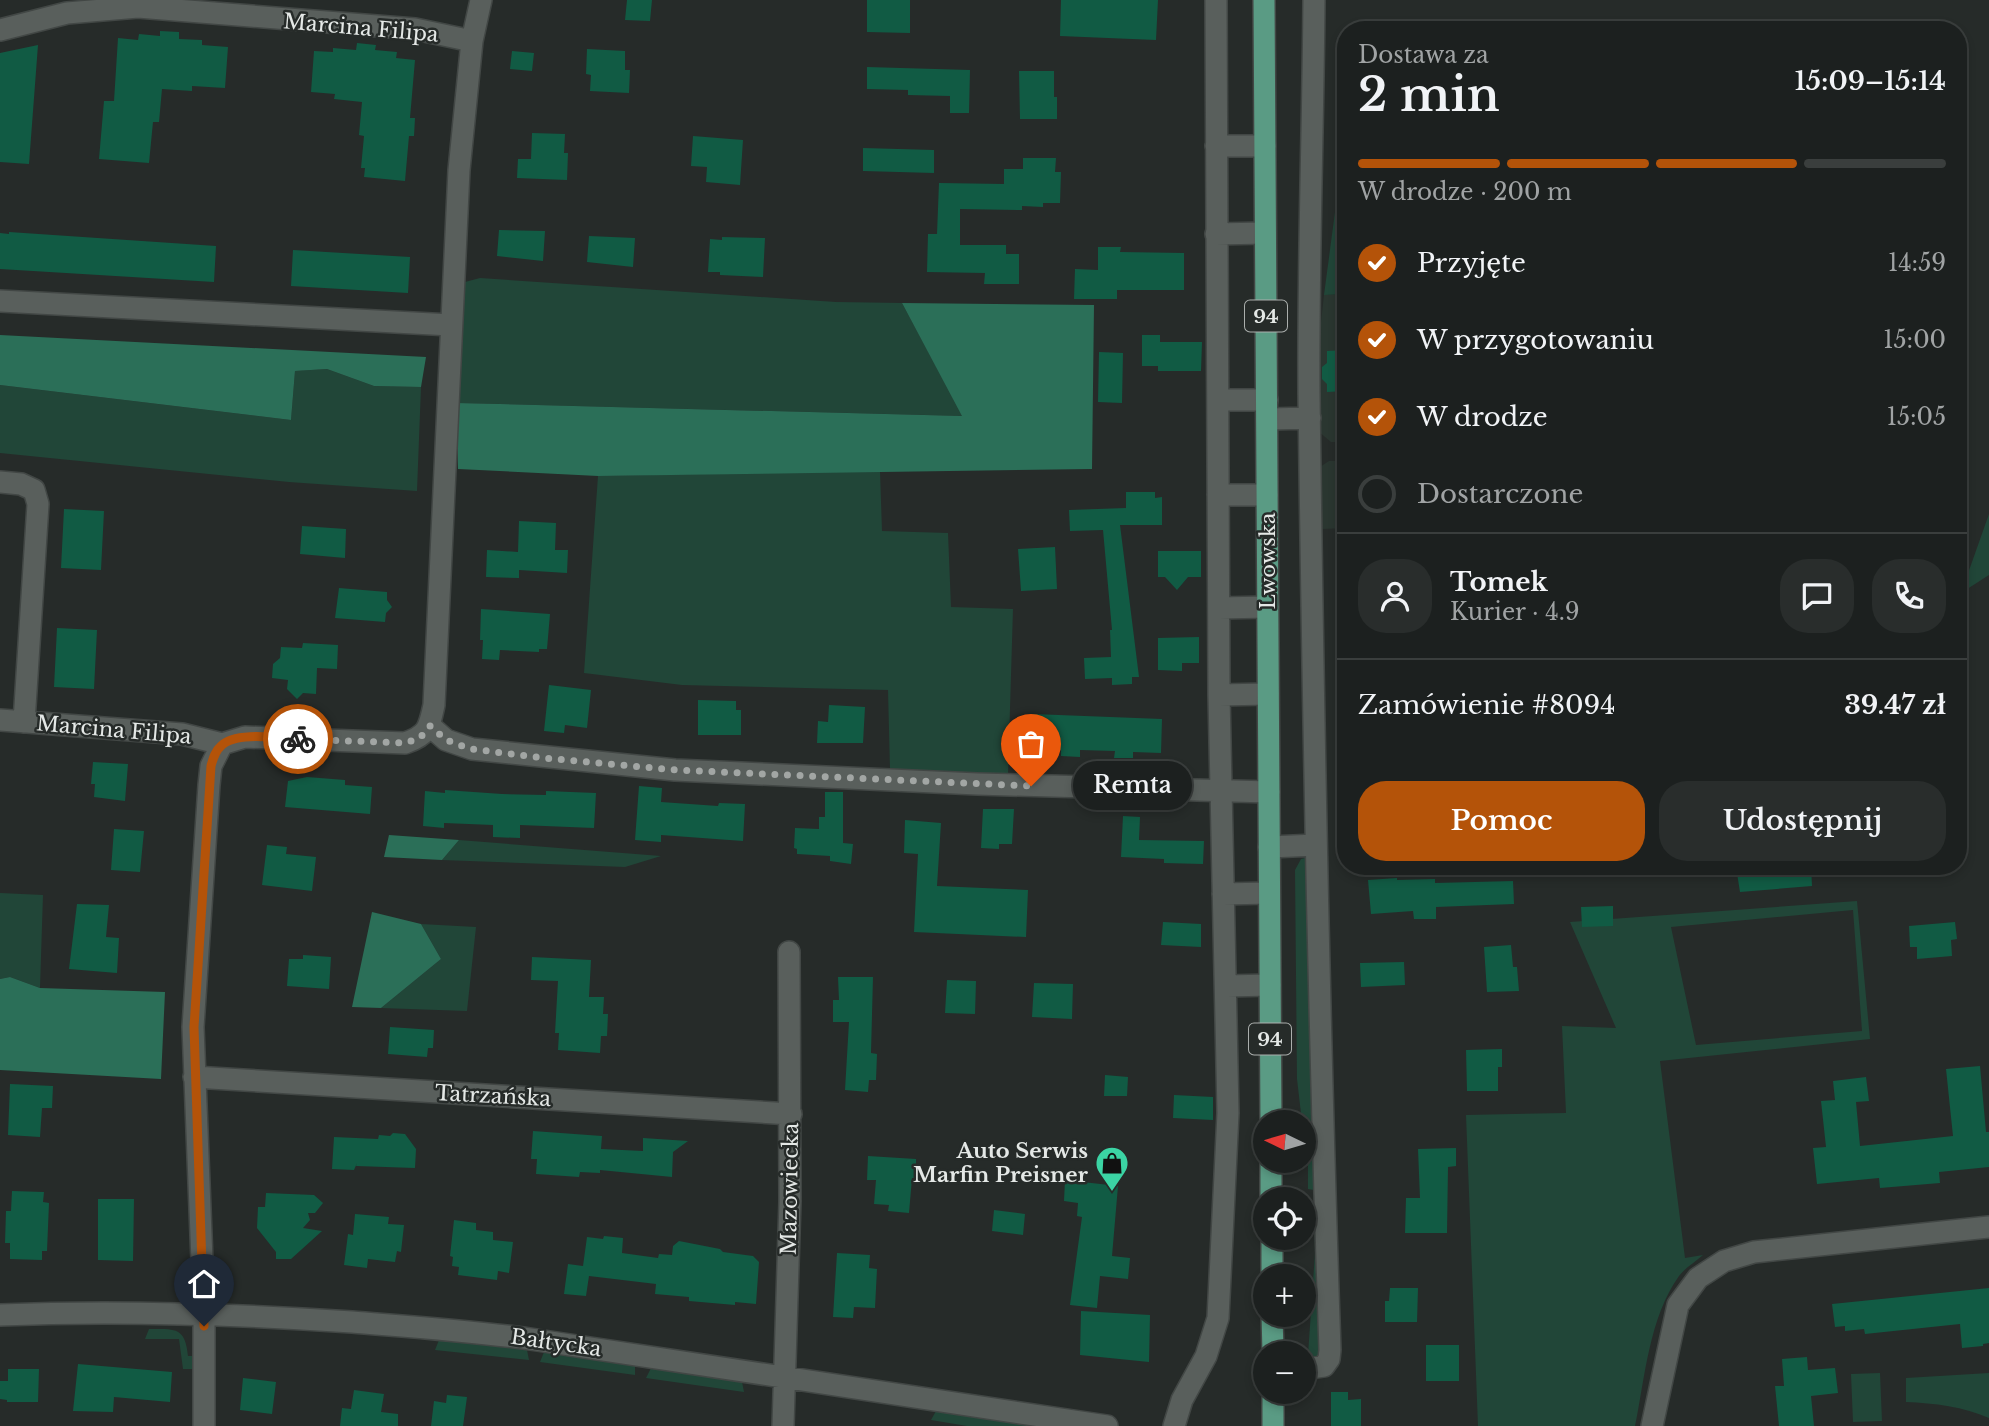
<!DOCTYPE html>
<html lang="pl">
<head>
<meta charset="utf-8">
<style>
	:root { --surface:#1c201f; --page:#292d2c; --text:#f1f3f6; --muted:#a0a3a4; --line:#3a3e3d; --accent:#b45309 }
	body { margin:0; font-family:"Libre Baskerville",serif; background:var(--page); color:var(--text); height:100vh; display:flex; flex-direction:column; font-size:26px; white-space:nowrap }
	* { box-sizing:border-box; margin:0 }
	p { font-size:23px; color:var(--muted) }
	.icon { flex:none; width:38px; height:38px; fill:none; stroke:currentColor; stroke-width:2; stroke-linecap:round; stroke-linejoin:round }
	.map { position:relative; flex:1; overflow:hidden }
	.sheet { position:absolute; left:1337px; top:21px; width:630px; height:854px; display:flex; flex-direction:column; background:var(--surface); border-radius:28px; box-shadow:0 4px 10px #0003,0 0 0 2px var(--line) }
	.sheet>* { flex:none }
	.needle { width:46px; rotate:275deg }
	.tools { position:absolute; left:1253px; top:1110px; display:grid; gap:14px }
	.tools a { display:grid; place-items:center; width:63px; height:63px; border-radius:50%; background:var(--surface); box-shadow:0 4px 10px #0003,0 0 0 2px var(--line); font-size:35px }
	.pin { position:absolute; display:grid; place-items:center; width:60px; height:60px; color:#fff; margin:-72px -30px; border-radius:50% 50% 50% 0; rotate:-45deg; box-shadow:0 0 7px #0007 }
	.pin .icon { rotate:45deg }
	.courier { position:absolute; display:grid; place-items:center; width:70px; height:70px; margin:-35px; border:5px solid #b45309; border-radius:50%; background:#fff; color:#222; box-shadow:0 2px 9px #0007 }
	.bubble { position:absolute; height:49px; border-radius:24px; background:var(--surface); box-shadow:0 4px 10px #0003,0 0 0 2px var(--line); font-size:23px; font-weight:600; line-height:49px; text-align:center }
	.headline em { font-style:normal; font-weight:600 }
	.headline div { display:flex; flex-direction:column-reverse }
	.headline { display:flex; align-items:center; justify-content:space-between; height:119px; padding:0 21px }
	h1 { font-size:46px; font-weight:600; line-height:52px }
	.bar { display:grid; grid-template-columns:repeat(4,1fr); gap:10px 7px; align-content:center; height:84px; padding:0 21px }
	.bar i { height:9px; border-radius:5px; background:var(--line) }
	.bar .on { background:var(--accent) }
	.bar p { grid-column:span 4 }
	.line { display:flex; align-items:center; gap:18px; padding:0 21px; border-top:2px solid var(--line) }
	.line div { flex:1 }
	.round { display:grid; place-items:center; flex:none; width:74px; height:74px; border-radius:28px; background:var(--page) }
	ol { padding:0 21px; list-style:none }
	li { display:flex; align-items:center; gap:21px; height:77px }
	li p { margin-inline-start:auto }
	li .icon { padding:7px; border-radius:50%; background:var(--accent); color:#fff; stroke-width:4 }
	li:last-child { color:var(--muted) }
	li i { width:38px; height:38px; border:4px solid var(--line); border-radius:50% }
	.action { display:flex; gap:14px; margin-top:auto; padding:14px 21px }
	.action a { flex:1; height:80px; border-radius:28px; background:var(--accent); color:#fff; font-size:28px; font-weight:600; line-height:80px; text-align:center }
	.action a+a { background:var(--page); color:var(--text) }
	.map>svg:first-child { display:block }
	.built { fill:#2a3630 }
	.green { fill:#214638; fill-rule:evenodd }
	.forest { fill:#2b6f58 }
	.building { fill:#115b44 }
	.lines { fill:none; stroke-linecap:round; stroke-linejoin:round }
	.minor-casing { stroke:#424745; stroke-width:24 }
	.major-casing { stroke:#424745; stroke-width:24 }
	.minor { stroke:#595f5c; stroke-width:21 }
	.major { stroke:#5a9b84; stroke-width:21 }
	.done { stroke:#a2a6a4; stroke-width:7; stroke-dasharray:0 12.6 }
	.route { stroke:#b45309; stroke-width:9 }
	.labels { text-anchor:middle; stroke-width:5; stroke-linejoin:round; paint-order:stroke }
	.shield { fill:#262b29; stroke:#abafad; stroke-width:2 }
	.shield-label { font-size:19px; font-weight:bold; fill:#e4e8e6 }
	.street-label { font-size:21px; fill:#e4e8e6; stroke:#262b29 }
	.poi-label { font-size:21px; font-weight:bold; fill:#e4e8e6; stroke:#262b29; text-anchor:end }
</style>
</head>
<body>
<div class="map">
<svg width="1989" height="1426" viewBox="0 0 1989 1426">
	<rect width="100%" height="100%" fill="#262b29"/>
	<path class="built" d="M1346 294V442H1331L1318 431 1319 340 1324 295Z
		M1329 461H1346V528L1323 529 1318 527 1317 469Z"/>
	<path class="green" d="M1335 212H1346V294L1324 295Z
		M480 278 836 302 902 303 963 416 457 403 465 282Z
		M327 369 374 386 421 387 417 491 289 482 0 453V385L291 420 295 371Z
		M880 471 882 531 948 533 951 607 1013 609 1008 775 890 769 888 690 682 685 584 673 598 476Z
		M1989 514V575L1961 593Z
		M459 840 661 856 625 867 442 860Z
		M1305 858 1308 860 1322 1352 1317 1357 1308 1355 1315 1253 1314 1190 1308 1189V1158L1304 1122H1302L1297 1079 1295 870 1301 859Z
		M0 893 43 895 40 988 10 977 0 979Z
		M1857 901 1870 1039 1660 1061 1685 1258 1703 1255C1695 1262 1685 1268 1679 1276 1649 1318 1645 1377 1635 1426H1478L1466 1115 1566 1113 1562 1026 1616 1028 1570 922ZM1853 910 1862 1031 1696 1045 1671 927Z
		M421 924 476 927 467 1011 381 1008 441 959Z
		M149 1329C176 1329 185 1327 188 1356H193L194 1369H183L179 1339H145Z
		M439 1340 527 1350 529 1360 435 1350Z
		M544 1352 635 1365V1375L540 1362Z
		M651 1368 742 1382 744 1392 646 1378Z
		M1880 1373 1882 1421 1853 1422 1851 1374Z
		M1989 1373V1418C1964 1407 1934 1403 1906 1402V1378Z
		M936 1411 1031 1425V1426H967L931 1420Z"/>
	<path class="forest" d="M902 303 1094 305 1092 469 598 476 458 469 457 403 962 416Z
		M0 335 426 357 421 387 374 386 327 369 295 371 291 420 0 385Z
		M389 835 459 840 442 860 384 857Z
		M372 912 421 924 441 959 381 1008 352 1007Z
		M10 977 40 988 165 992 161 1079 0 1070V979Z"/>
	<path class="building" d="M627 0H652L650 21 625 20Z
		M867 0H910V33L867 32Z
		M1061 0H1158L1156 40 1060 36Z
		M160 31 179 32V39L202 40V45L228 47 225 88 192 86V91L162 89 159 122H153L149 163 99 159 104 101H114L118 38 138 40 139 34 160 36Z
		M357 43 376 45 375 50 397 52 396 58 415 60 410 118H415L414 136H409L405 181 364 177 365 168H361L364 136 359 135 362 102 334 99 335 94 311 92 314 51 333 52V48L356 50Z
		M38 45 29 164 0 162V53Z
		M587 49 625 51V70H630L629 93 590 91 591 75 586 74Z
		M512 51 534 53 532 71 510 69Z
		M867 67 970 70 969 113H950V96L908 95V90L867 89Z
		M1019 71H1054V97H1057V119H1020Z
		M532 133 565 134 564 153H568L567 180 517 178 518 159H531Z
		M693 136 743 140 740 185 706 182 707 167 691 166Z
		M863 148 934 150V173L863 171Z
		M1023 158H1056L1055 172H1061L1060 203H1043V207L1022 206V210L960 209V245H1006V254H1019V284H984L985 273 927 272 928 234H937L939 183 1004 184V169H1023Z
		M499 230 545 231 543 261 497 256Z
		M9 232 216 246 214 282 0 269V233L9 234Z
		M589 236 635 238 633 267 587 262Z
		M722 237 765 238 763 277 720 275V272H708L710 239 722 240Z
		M1098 247H1121L1120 252 1184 253V290H1117V299H1074L1075 269 1098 270Z
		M293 250 410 257 408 293 291 286Z
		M1142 335H1160V342H1202L1201 371H1158V366H1142Z
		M1346 350V391L1327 392V384L1322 379V367L1327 363V351Z
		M1099 352 1123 353 1122 403 1098 402Z
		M1126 492H1155V498L1162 497V525H1120L1139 677H1132V684L1112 685V678L1085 679 1084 658 1111 657 1110 630H1112L1103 530 1070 531 1069 510 1126 508Z
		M64 509 104 511 101 570 61 568Z
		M519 521 556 523 555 550H568L567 573 519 570V578L486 577 487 550 518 552Z
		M302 526 346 529 345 558 300 554Z
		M1055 547 1057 589 1021 591 1018 549Z
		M1158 551H1201V577H1188L1177 590 1165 577H1158Z
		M339 588 387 592V600L392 607 386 613 385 622 335 618Z
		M481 609 550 614 547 649H539V652L500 650 499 660 482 659 483 640H480Z
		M57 628 97 630 94 689 54 687Z
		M1199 637V663H1182V671L1158 670V638Z
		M303 643 338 645 337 669 317 668 316 694 303 693 297 699 287 689 288 680 272 678 273 664 280 658 281 647 302 648Z
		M549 685 591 690 587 728 565 725 564 733 544 731Z
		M698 700 736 701V710H741V735H698Z
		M829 705 865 707 863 743H817L818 721 828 722Z
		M1033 714 1162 719 1161 753 1133 752V758H1114L1115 751 1080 750V757L1061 756V750L1032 749Z
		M93 762 128 764 125 801 94 797 95 784H91Z
		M307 777 345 780V785L372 787 370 814 285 807 288 781Z
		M639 786 662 788 661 802 718 806 719 803 745 804 743 841 661 835V842L635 840Z
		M445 790 502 794 546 795V791L596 793 594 828 520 825V838L493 837V825L444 823V828L423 826 425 791 445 793Z
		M825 792H843V843L853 844 851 864 830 861V856L797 854V849L794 848 795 828 819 829V817H825Z
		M983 809H1014L1012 844H999V849L981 848Z
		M1123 816 1140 817 1139 840 1204 841 1203 864 1164 863V859L1121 857Z
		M905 820 941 823 937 886 1028 890 1026 937 914 932 918 854 904 853Z
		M114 829 144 831 140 872 111 870Z
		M267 845 287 847 286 854 316 857 312 891 262 885Z
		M1768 866H1811L1812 886 1740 892 1737 873 1768 870Z
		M1397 878V880L1435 879V883L1513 881 1514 904 1436 907V919H1414L1413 911 1371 914 1368 880Z
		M77 904 109 905 106 937 119 938 117 973 69 969Z
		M1613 906V926L1582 927 1581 907Z
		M1163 922 1201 924V947L1161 945Z
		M1955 922 1957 939 1951 940 1952 956 1917 959V947H1910L1909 926Z
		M1511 945 1513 967H1517L1519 991 1487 992 1484 947Z
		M303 955 331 957 329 989 287 986 289 959H303Z
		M532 957 591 960 589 997H604L603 1014H608L607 1036H601L600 1053 558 1050 559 1033H555L558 981 531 980Z
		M1404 962 1405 985 1361 987 1360 963Z
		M838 977H873L871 1053 877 1054 876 1080H869L868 1092 845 1090 849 1022H833V1000H839Z
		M947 980 976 981 975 1014 945 1013Z
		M1034 983 1073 984 1072 1019 1032 1017Z
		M390 1027 434 1030 433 1048H428L427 1057 388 1054Z
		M1502 1049V1067H1498V1091H1467L1466 1050Z
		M1980 1066 1986 1132H1989V1167L1939 1172 1940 1183 1880 1188 1879 1178 1817 1184 1813 1148 1826 1147 1821 1101 1835 1100 1833 1081 1866 1077 1869 1101 1856 1102 1860 1146 1953 1136 1946 1069Z
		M1105 1075 1128 1077 1127 1096H1104Z
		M10 1084 53 1086 52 1108H42L40 1137 8 1135Z
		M1174 1095 1213 1097V1120L1173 1118Z
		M533 1131 602 1136 601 1149 643 1151V1138L688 1141 673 1152 672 1177 600 1170V1173L580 1172 579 1177 536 1174 537 1159H531Z
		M393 1133 405 1134 416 1149 415 1168 356 1166 357 1163 354 1170 332 1169 334 1137 378 1139 379 1135 390 1136Z
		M1456 1148V1166L1448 1167 1447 1233H1405L1406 1198H1420L1418 1149Z
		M868 1156 916 1159V1178H912L909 1213 888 1211 889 1205 874 1204 876 1180H867Z
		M1065 1180 1118 1186 1112 1256 1130 1258 1128 1279 1100 1276 1097 1308 1070 1305 1082 1217 1077 1216 1078 1203 1064 1201Z
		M12 1191 44 1192 43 1202 49 1203 47 1251H42V1260L10 1259V1243H5L6 1211H11Z
		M266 1193 314 1195 323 1203 315 1213H308L310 1220 303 1228 322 1231 291 1259H276V1252L257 1228 258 1207H265Z
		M98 1199H134L133 1261 98 1260Z
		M994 1210 1025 1214 1023 1235 992 1231Z
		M355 1214 389 1217 388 1224 404 1225 401 1252 397 1251 395 1262 368 1259 367 1268 344 1265 348 1234 353 1235Z
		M454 1220 476 1223V1230L493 1232V1240L513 1242 509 1273 498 1271 497 1280 458 1275 459 1267 452 1266 453 1257 450 1256Z
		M604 1236 623 1238 622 1253 658 1258 659 1254 672 1255 673 1246 679 1241 720 1249 723 1252 753 1256 759 1262 756 1304 735 1302V1305L689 1301V1297L655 1294 656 1284 589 1276 586 1296 564 1294 568 1264 583 1266 587 1237 603 1239Z
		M837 1253 870 1255 869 1268 877 1269 875 1308 854 1307 853 1318 833 1317Z
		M1390 1288H1418L1417 1322H1385V1301H1389Z
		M1989 1288V1343L1983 1344V1346L1962 1348 1960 1324 1865 1334 1864 1329 1845 1331V1326L1835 1327 1832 1304Z
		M1081 1311 1150 1315 1149 1362 1080 1355Z
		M1426 1345H1459V1381H1426Z
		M1807 1357 1808 1370 1835 1368 1838 1393 1811 1396 1814 1426H1779L1775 1386H1784L1782 1359Z
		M78 1364 172 1372 170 1402 114 1397 113 1412 73 1411Z
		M8 1369H39L38 1402H7V1400L0 1399V1381H8Z
		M243 1378 276 1382 272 1414 240 1410Z
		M354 1390 384 1394 381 1412 398 1414V1426H340L342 1408 351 1409Z
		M1331 1392H1348V1400L1361 1399V1426H1331Z
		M447 1395 467 1397 463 1426H431L434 1401 446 1403Z"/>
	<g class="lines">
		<defs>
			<path id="minor" d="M0 30 67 13 138 7 415 29 472 41
				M1216 146H1265
				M1216 234 1265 233
				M0 301 451 325
				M1218 400H1267
				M1267 419 1310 418
				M0 482 21 484 34 490 38 504 24 722
				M1218 495H1267
				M1219 608 1268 607
				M1219 695 1268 694
				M0 720 182 734 222 744 245 737 405 743C428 735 429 728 434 705L459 170 472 41 481 0
				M430 726 446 740 472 749 675 770 977 784 1269 792
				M1269 847 1316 845
				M1223 894 1269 893
				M1227 986 1270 985
				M194 1077 791 1114
				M0 1315C118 1310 234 1314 352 1322 414 1327 476 1331 537 1340L1107 1426
				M1304 1369 1324 1366 1329 1359 1330 1350C1319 1032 1313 713 1309 394 1308 263 1313 131 1314 0
				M204 1426V1313L193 1027 209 785 211 766 222 744
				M783 1426 790 1201 789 952
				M1174 1426 1182 1400 1206 1356 1218 1318 1228 1113 1219 695 1216 0
				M1652 1426 1678 1305 1698 1278 1724 1261 1754 1252 1989 1227"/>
			<path id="major" d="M1264 0 1271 1122
				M1271 1160V1199
				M1272 1237V1276
				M1272 1314 1273 1353
				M1273 1391V1426"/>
		</defs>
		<use href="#minor" class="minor-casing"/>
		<use href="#major" class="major-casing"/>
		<use href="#minor" class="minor"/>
		<use href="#major" class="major"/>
	</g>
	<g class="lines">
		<path class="done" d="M298 739 405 743 420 738 430 726 446 740 471 749 544 758 676 770 1031 786"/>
		<path class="route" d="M204 1326 194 1027 211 766C213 759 215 751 221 746 235 731 279 738 298 739"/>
	</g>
	<defs>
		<symbol id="shop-pin" viewBox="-11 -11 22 30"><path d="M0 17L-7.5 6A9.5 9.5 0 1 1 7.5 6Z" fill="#3bd4a4" stroke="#262b29"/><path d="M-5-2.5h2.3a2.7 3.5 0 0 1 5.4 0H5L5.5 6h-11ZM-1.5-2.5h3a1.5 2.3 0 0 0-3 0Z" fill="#111"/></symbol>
	</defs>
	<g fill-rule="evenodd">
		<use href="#shop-pin" x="1093" y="1144" width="38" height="52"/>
	</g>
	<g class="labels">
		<g class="shield">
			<rect x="1245" y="300.5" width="42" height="31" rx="5"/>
			<rect x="1249" y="1023.5" width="42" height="31" rx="5"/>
		</g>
		<g class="shield-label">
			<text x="1266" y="323">94</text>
			<text x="1270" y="1046">94</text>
		</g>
		<g class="street-label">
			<text transform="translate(361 28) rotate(5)" y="7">Marcina Filipa</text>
			<text transform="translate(1268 561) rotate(-90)" y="7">Lwowska</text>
			<text transform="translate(114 730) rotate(5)" y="7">Marcina Filipa</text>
			<text transform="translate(493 1096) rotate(3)" y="7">Tatrzańska</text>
			<text transform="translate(790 1189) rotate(-89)" y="7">Mazowiecka</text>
			<text transform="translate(556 1343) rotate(8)" y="7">Bałtycka</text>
		</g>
		<g class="poi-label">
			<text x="1088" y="1158">Auto Serwis<tspan x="1088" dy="24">Marfin Preisner</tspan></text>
		</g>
	</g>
</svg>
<div class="tools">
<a><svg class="needle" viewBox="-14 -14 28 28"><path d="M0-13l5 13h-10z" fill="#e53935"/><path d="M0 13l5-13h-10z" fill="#a0a3a4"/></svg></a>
<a><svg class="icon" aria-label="locate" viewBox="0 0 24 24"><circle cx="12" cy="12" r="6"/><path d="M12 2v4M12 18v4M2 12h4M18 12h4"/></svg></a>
<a>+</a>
<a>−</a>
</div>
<div class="pin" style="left:1031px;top:786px;background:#ea580c"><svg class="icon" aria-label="bag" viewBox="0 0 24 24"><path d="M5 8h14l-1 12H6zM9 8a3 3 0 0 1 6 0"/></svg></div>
<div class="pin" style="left:204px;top:1326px;background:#1f2937"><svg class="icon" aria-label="home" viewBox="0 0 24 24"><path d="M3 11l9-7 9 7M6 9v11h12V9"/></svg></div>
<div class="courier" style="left:298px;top:739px"><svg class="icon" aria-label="bike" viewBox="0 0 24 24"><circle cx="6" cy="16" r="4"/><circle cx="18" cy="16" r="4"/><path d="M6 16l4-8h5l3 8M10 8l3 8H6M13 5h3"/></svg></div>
<div class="bubble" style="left:1073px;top:761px;width:119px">Remta</div>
<section class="sheet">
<div class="headline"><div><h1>2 min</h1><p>Dostawa za</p></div><em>15:09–15:14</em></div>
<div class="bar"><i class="on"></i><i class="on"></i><i class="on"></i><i></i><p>W drodze · 200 m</p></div>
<ol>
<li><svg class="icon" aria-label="check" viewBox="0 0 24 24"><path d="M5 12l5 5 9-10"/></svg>Przyjęte<p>14:59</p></li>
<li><svg class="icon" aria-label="check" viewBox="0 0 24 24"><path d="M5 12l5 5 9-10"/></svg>W przygotowaniu<p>15:00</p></li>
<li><svg class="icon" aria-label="check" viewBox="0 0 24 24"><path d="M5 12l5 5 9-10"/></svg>W drodze<p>15:05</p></li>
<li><i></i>Dostarczone</li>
</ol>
<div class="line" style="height:126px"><a class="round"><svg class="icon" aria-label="person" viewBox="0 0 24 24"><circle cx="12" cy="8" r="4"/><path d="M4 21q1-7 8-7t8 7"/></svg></a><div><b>Tomek</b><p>Kurier · 4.9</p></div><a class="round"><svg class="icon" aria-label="chat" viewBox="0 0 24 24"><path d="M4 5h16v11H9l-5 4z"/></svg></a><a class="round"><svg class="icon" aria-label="phone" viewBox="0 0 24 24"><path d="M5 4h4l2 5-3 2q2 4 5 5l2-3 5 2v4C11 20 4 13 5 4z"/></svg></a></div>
<div class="line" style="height:91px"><div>Zamówienie #8094</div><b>39.47 zł</b></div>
<div class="action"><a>Pomoc</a><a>Udostępnij</a></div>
</section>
</div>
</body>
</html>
